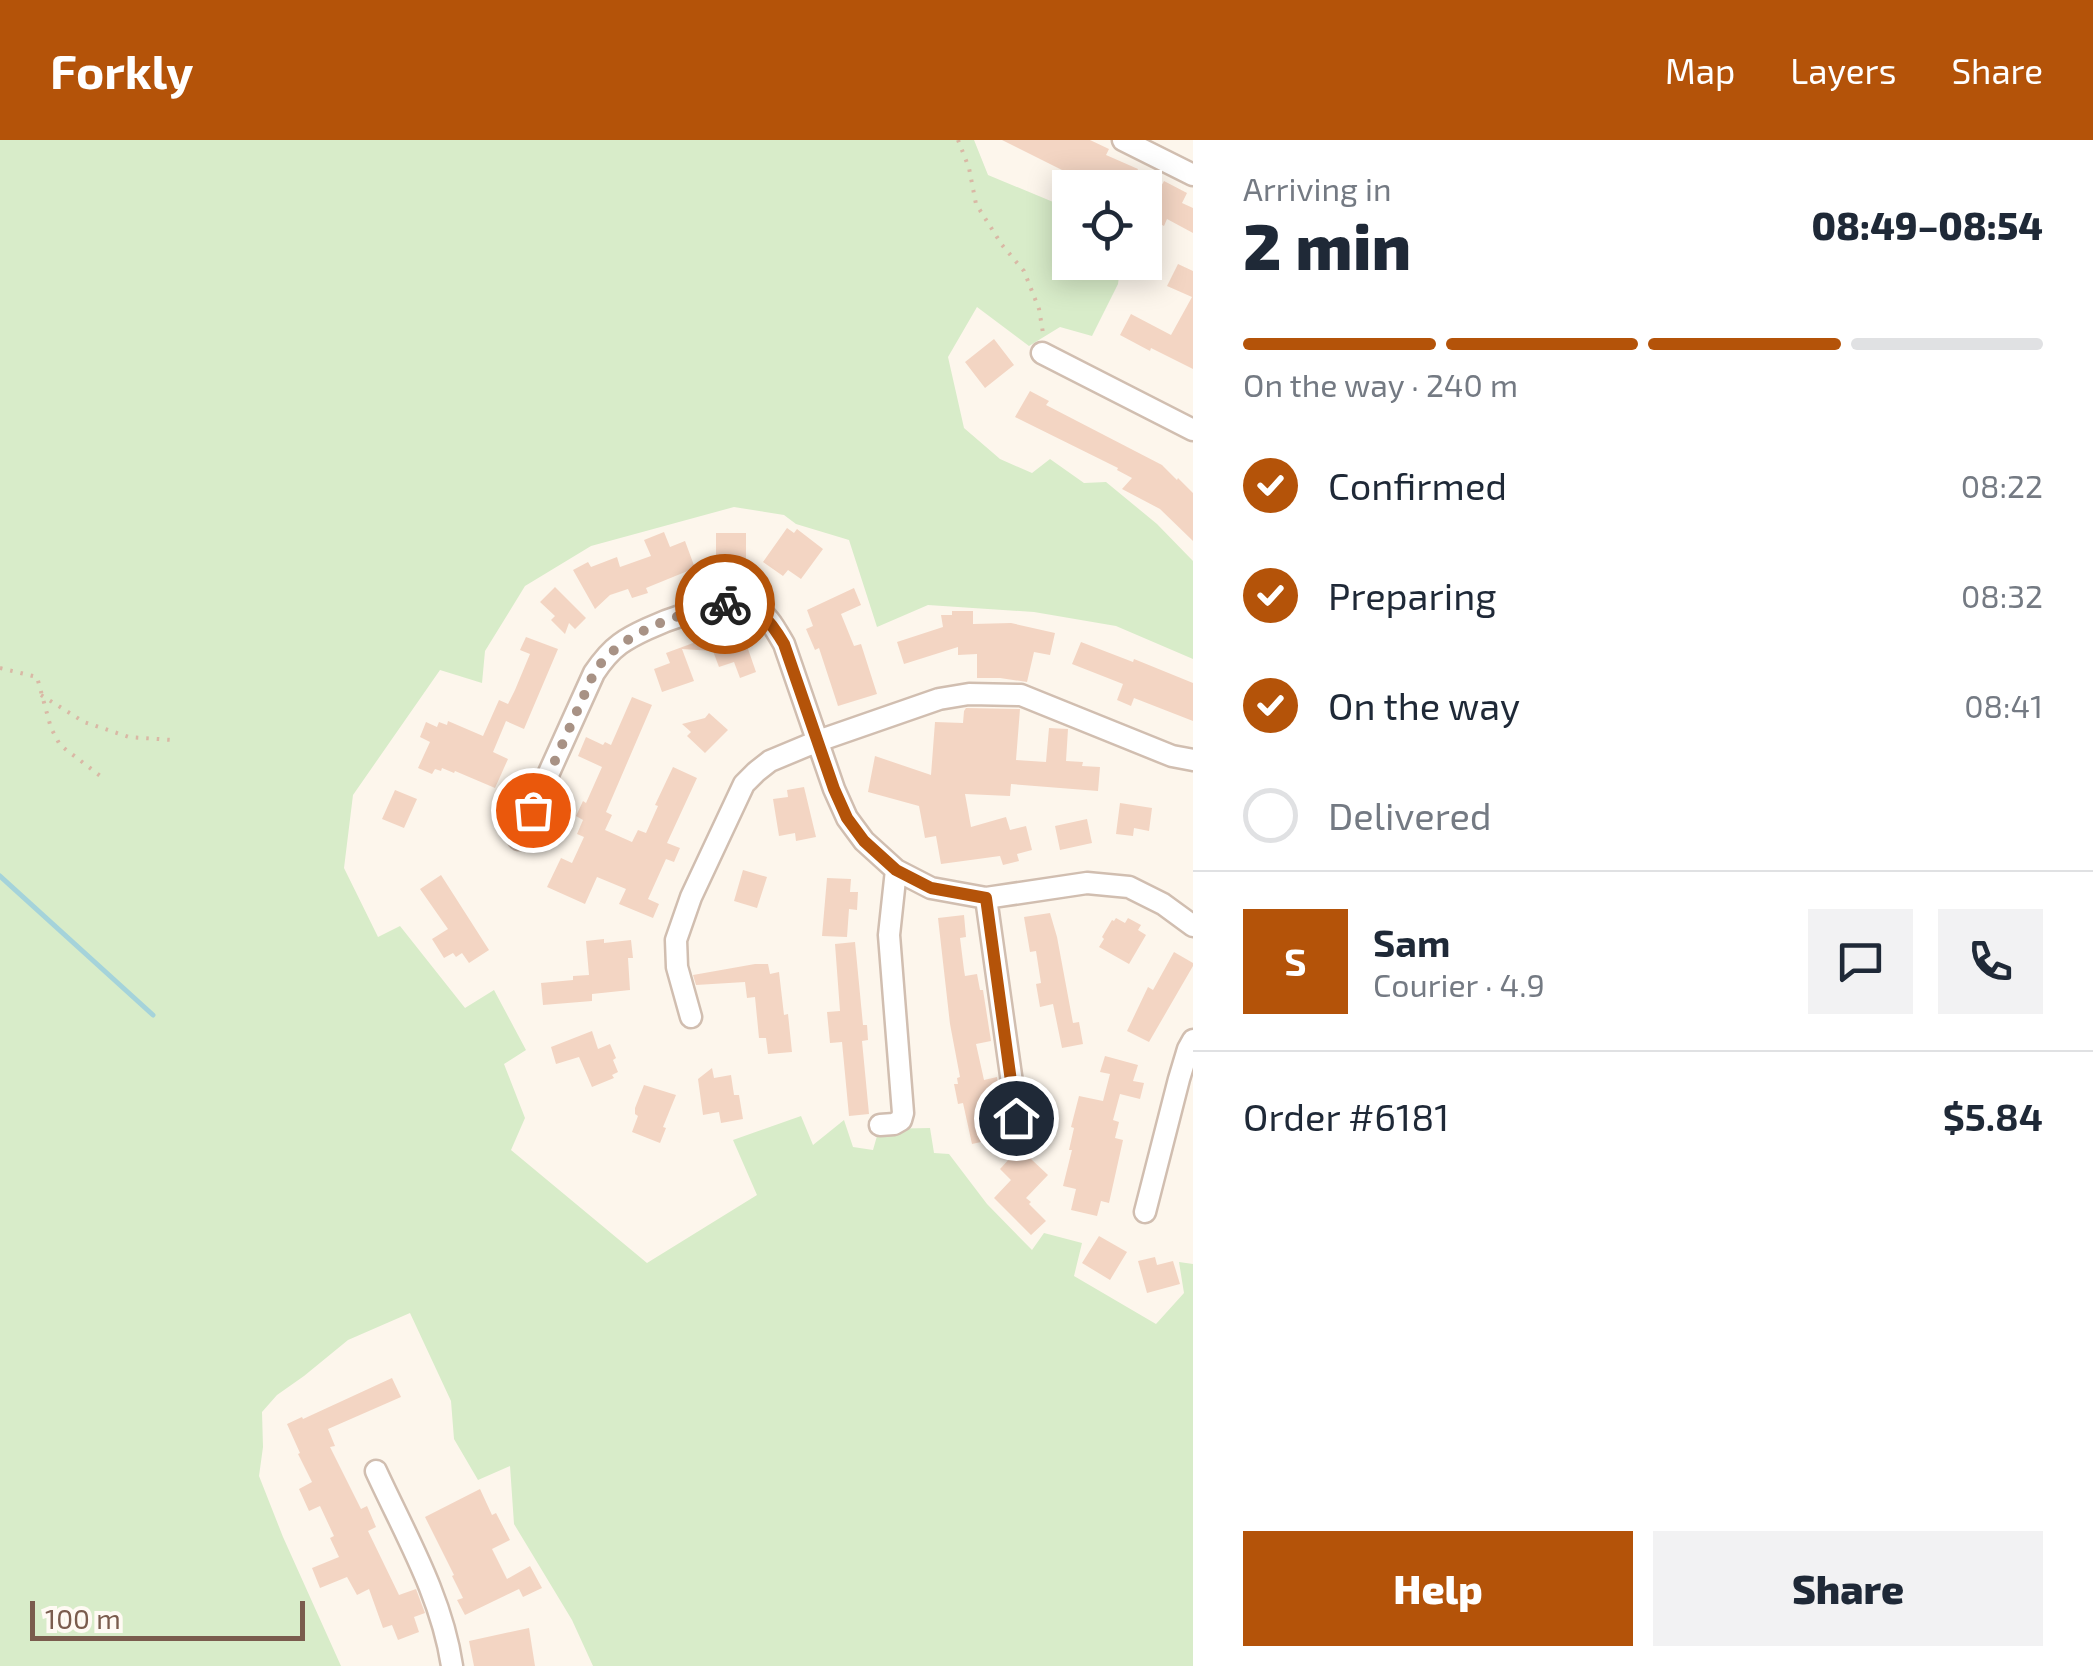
<!DOCTYPE html>
<html lang="en">
<head>
<meta charset="utf-8">
<style>
	:root { --surface:#fff; --page:#f2f2f3; --text:#1f2937; --muted:#747a83; --line:#e0e1e3; --accent:#b45309 }
	body { margin:0; font-family:"Exo 2",sans-serif; background:var(--page); color:var(--text); height:100vh; display:flex; flex-direction:column; font-size:38px; white-space:nowrap }
	* { box-sizing:border-box; margin:0 }
	p { font-size:32px; color:var(--muted) }
	.icon { flex:none; width:55px; height:55px; fill:none; stroke:currentColor; stroke-width:2; stroke-linecap:round; stroke-linejoin:round }
	.map { position:relative; flex:1; overflow:hidden }
	.drawer { display:flex; flex-direction:column; background:var(--surface); width:900px }
	.drawer>* { flex:none }
	.buttons { position:absolute; left:1052px; top:30px; display:grid; gap:20px }
	.buttons a { display:grid; place-items:center; width:110px; height:110px; border-radius:0px; background:var(--surface); box-shadow:0 5px 25px #0003; font-size:50px }
	.scale { position:absolute; left:30px; bottom:25px; width:275px; box-sizing:border-box; padding-left:10px; border:5px solid #7a5c4d; border-top:0; font-size:28px; line-height:35px; white-space:nowrap; color:#7a5c4d; -webkit-text-stroke:8px #fffaf3; paint-order:stroke }
	.pin { position:absolute; display:grid; place-items:center; width:85px; height:85px; color:#fff; margin:-42px; border:5px solid #fff; border-radius:50%; box-shadow:0 2px 10px #0007 }
	.courier { position:absolute; display:grid; place-items:center; width:100px; height:100px; margin:-50px; border:8px solid #b45309; border-radius:50%; background:#fff; color:#222; box-shadow:0 2px 12px #0007 }
	.overview em { font-style:normal; font-weight:800 }
	.overview div { display:flex; flex-direction:column-reverse }
	.overview { display:flex; align-items:center; justify-content:space-between; height:170px; padding:0 50px }
	h1 { font-size:65px; font-weight:800; line-height:75px }
	.bar { display:grid; grid-template-columns:repeat(4,1fr); gap:15px 10px; align-content:center; height:120px; padding:0 50px }
	.bar i { height:12px; border-radius:8px; background:var(--line) }
	.bar .current { background:var(--accent) }
	.bar p { grid-column:span 4 }
	.line { display:flex; align-items:center; gap:25px; padding:0 50px; border-top:2px solid var(--line) }
	.line div { flex:1 }
	.round { display:grid; place-items:center; flex:none; width:105px; height:105px; border-radius:0px; background:var(--page) }
	ol { padding:0 50px; list-style:none }
	li { display:flex; align-items:center; gap:30px; height:110px }
	li p { margin-inline-start:auto }
	li .icon { padding:10px; border-radius:50%; background:var(--accent); color:#fff; stroke-width:4 }
	li:last-child { color:var(--muted) }
	li i { width:55px; height:55px; border:5px solid var(--line); border-radius:50% }
	.primary-button { display:flex; gap:20px; margin-top:auto; padding:20px 50px }
	.primary-button a { flex:1; height:115px; border-radius:0px; background:var(--accent); color:#fff; font-size:40px; font-weight:800; line-height:115px; text-align:center }
	.primary-button a+a { background:var(--page); color:var(--text) }
	header { display:flex; align-items:center; gap:60px; box-sizing:border-box; height:140px; padding:0 50px; background:var(--accent); color:#fff }
	header strong { font-size:48px }
	nav { display:flex; gap:55px; margin-inline-start:auto; font-size:35px }
	main { display:flex; flex:1; min-height:0 }
	.map>svg:first-child { display:block }
	.green { fill:#d8ecc9 }
	.lines { fill:none; stroke-linecap:round; stroke-linejoin:round }
	.stream { stroke:#a5d3da; stroke-width:5 }
	.building { fill:#f3d5c3 }
	.street-casing { stroke:#d1beb0; stroke-width:25 }
	.path { stroke:#d9b8a5; stroke-width:4; stroke-dasharray:2.5 8; stroke-linecap:butt }
	.street { stroke:#fff; stroke-width:20 }
	.done { stroke:#a89285; stroke-width:10; stroke-dasharray:0 18 }
	.route { stroke:#b45309; stroke-width:12 }
</style>
</head>
<body>
<header>
<strong>Forkly</strong>
<nav><a>Map</a><a>Layers</a><a>Share</a></nav>
</header>
<main>
<div class="map">
<svg width="1193" height="1526" viewBox="0 0 1193 1526">
	<rect width="100%" height="100%" fill="#fdf6ec"/>
	<path class="green" d="M0 0H974L988 35 1070 69V122L1111 123 1119 136 1118 144 1092 196 1060 187 1029 206 977 167 948 217 964 288 1000 319 1032 333 1050 319 1084 343 1106 342 1157 384 1193 421V519L1116 486 1034 472 928 465 877 487 849 400 796 384 784 375 734 367 591 406 525 446 485 511 482 543 440 530 353 655 344 728 378 797 400 786 465 868 494 850 526 910 504 924 525 978 511 1010 647 1123 757 1055 733 1000 801 976 813 1005 844 980 853 1007 873 1010 879 989 930 988 934 1013 949 1014 987 1064 1032 1110 1044 1093 1082 1103 1074 1136 1156 1184 1184 1153 1179 1122 1193 1124V1526H593L572 1480 514 1384 510 1326 478 1340 454 1299 451 1261 410 1173 348 1200 304 1236 277 1255 262 1272 263 1307 259 1336 283 1397 341 1526H0Z"/>
	<g class="lines">
		<path class="stream" d="M0 736 153 875"/>
	</g>
	<path class="building" d="M1002 0H1090L1109 9 1106 15 1138 29 1130 48H1098Z
		M1164 41 1187 53 1182 63 1193 68V93L1167 79 1164 86 1145 76V46L1158 52Z
		M1178 124 1193 131V229L1151 208 1150 211 1120 195 1131 174 1171 195 1192 157 1167 146Z
		M994 199 1014 225 985 248 965 222Z
		M1030 251 1049 261 1046 265 1162 325 1177 340 1178 338 1193 353V401L1160 369 1122 349 1132 338 1117 330 1118 328 1015 277Z
		M787 388 794 393 797 389 823 409 801 439 788 430 783 436 763 422Z
		M664 392 670 407 685 401 695 428 646 448 648 453 632 458 628 449 610 455 595 469 573 430 588 422 591 427 617 417 620 427 651 416 644 400Z
		M716 393H746V448H733L732 418H716Z
		M555 447 586 478 575 489 569 483 565 494 551 480 555 476 540 462Z
		M854 448 861 465 841 474 854 506 861 504 877 554 838 566 819 508 815 510 806 489 813 486 807 470Z
		M952 471H973V484L1011 483 1055 493 1050 515 1034 512 1027 542 1000 538H977V514L958 515V507L904 524 897 502 943 487 941 475H952Z
		M738 480 756 532 740 538 734 522 719 527 713 511 682 509 694 541 662 552 654 529 670 523 666 513 723 492 721 486Z
		M526 497 558 509 524 589 506 581 493 612 508 619 495 648 455 631 454 633 442 628 441 631 435 629 432 634 418 628 430 602 420 597 426 582 437 587 439 582 447 585 448 581 483 596 499 560 508 564 515 550 530 514 520 510Z
		M1081 502 1133 522 1134 519 1193 543V581L1134 558 1131 566 1117 560 1123 544 1072 524Z
		M632 557 652 565 606 672 612 675 605 690 632 702 638 690 646 693 658 666 655 665 673 627 697 638 667 703 680 708 674 722 666 719 648 759 659 764 653 778 619 764 626 749 597 737 585 764 547 747 561 718 572 723 584 697 577 694 583 680 576 676 583 661 586 663 602 627 578 616 586 597 603 605 605 602 611 605Z
		M966 568 1020 569 1016 620 1046 622 1049 588 1068 589 1066 621 1083 622 1082 626 1100 627 1098 651 1011 644 1010 656 965 654 971 687 1006 677 1010 690 1026 686 1032 710 1017 714 1019 721 1003 725 1000 716 941 724 936 696 925 698 919 666 868 652 875 616 931 635 935 582 963 583 964 571Z
		M709 573 728 590 705 613 687 596 691 592 682 584 705 578Z
		M804 647 816 697 796 701 795 693 779 696 773 659 788 657 787 650Z
		M395 650 417 659 404 688 382 679Z
		M1120 663 1152 668 1149 691 1134 688 1133 696 1116 694Z
		M1087 679 1092 703 1060 710 1055 686Z
		M743 730 767 737 757 768 734 761Z
		M441 735 489 810 469 823 462 813 456 817 453 813 444 818 432 799 448 789 420 749Z
		M827 738 851 739 850 752H858L857 770 849 769 847 797 822 796Z
		M1050 773 1057 797 1073 883 1079 882 1083 904 1062 908 1053 864 1040 867 1036 844 1041 843 1036 811 1030 812 1024 777Z
		M964 775 966 797 960 798 964 830 965 836 977 834 980 850H983L991 901 976 904 984 940 997 937 1003 980 995 982 999 998 972 1004 963 963 958 964 954 944H958L957 938 960 937 950 884 938 778Z
		M1116 778 1125 783 1128 778 1141 785 1138 790 1146 795 1129 824 1099 807 1104 799 1102 797 1112 780 1114 781Z
		M604 799V803L631 800 633 818H628L630 850 592 854V861L543 865 541 843 573 840V836L589 835 586 801Z
		M855 802 863 885H867L868 900 862 901 869 974 849 976 842 902 830 903 827 872 840 871 835 804Z
		M1174 812 1193 823V826L1149 902 1127 891 1148 847 1153 850Z
		M755 824H768L770 834 779 832 784 875 788 874 792 912 768 914 766 898H759L755 857 747 858 745 842 696 845 693 835Z
		M592 891 598 909 610 904 616 918 613 920 618 932 612 935 614 938 592 947 579 917 556 924 551 907Z
		M1105 916 1138 925 1133 941 1144 943 1140 959 1120 954 1113 980 1119 982 1115 998 1123 1000 1109 1063 1101 1061 1097 1076 1071 1070 1076 1049 1063 1046 1072 1010H1069L1074 988 1071 987 1079 956 1103 961 1110 934 1100 932Z
		M712 928 714 938 731 935 734 955H739L743 979 721 983 719 972 703 975 698 939Z
		M644 945 676 955 663 987 666 988 660 1003 632 992 638 976 635 974V968Z
		M1021 1006 1033 1017 1031 1019 1048 1035 1026 1058 1031 1062 1029 1064 1046 1081 1031 1095 994 1058 1011 1040 1000 1029Z
		M1099 1096 1127 1112 1110 1140 1082 1123Z
		M1155 1117 1157 1125 1173 1121 1180 1144 1147 1153 1138 1121Z
		M392 1238 401 1257 328 1289 335 1306 330 1307 361 1369 367 1366 376 1387 368 1391 399 1455 416 1449 425 1473 414 1477 419 1492 398 1500 392 1485 383 1488 369 1449 357 1455 347 1437 320 1448 312 1428 339 1417 330 1398 334 1396 320 1366 309 1371 299 1349 312 1342 298 1314 300 1313 287 1284 302 1277 303 1279Z
		M480 1349 492 1375 496 1373 510 1400 492 1409 507 1439 530 1426 542 1448 523 1457 519 1449 465 1475 457 1460 463 1458 452 1436 454 1435 425 1377Z
		M529 1488 535 1526H474L469 1501Z"/>
	<g class="lines">
		<defs>
			<path id="street" d="M1123 0 1193 35
				M1042 213 1193 290
				M519 699 594 533C602 521 609 512 620 504 644 486 727 454 754 468 769 475 776 491 784 504L834 649 847 678 864 701 896 730 931 748 986 758 1087 743 1129 747 1163 764 1193 786
				M986 758 1017 978
				M691 877 677 827 676 800 691 757 744 644 756 632 770 621 818 601 939 559 969 554 1021 555 1172 616 1193 620
				M880 985 894 984 901 980 903 973 889 795 896 730
				M1145 1072 1179 939 1188 909 1193 900
				M376 1331C405 1394 442 1457 452 1526"/>
		</defs>
		<use href="#street" class="street-casing"/>
		<path class="path" d="M958 0 969 28 976 64 1002 105 1024 131 1039 169 1043 193
			M0 528 37 537 51 588 60 605 103 638
			M41 555 84 582 129 597 172 600"/>
		<use href="#street" class="street"/>
	</g>
	<g class="lines">
		<path class="done" d="M533 670 594 533C620 492 680 473 725 464"/>
		<path class="route" d="M725 464C756 461 770 480 784 504L834 649 847 678 864 701 896 730 931 748 986 758 1016 978"/>
	</g>
</svg>
<div class="buttons">
<a><svg class="icon" aria-label="locate" viewBox="0 0 24 24"><circle cx="12" cy="12" r="6"/><path d="M12 2v4M12 18v4M2 12h4M18 12h4"/></svg></a>
</div>
<div class="scale">100 m</div>
<div class="pin" style="left:533px;top:670px;background:#ea580c"><svg class="icon" aria-label="bag" viewBox="0 0 24 24"><path d="M5 8h14l-1 12H6zM9 8a3 3 0 0 1 6 0"/></svg></div>
<div class="pin" style="left:1016px;top:978px;background:#1f2937"><svg class="icon" aria-label="home" viewBox="0 0 24 24"><path d="M3 11l9-7 9 7M6 9v11h12V9"/></svg></div>
<div class="courier" style="left:725px;top:464px"><svg class="icon" aria-label="bike" viewBox="0 0 24 24"><circle cx="6" cy="16" r="4"/><circle cx="18" cy="16" r="4"/><path d="M6 16l4-8h5l3 8M10 8l3 8H6M13 5h3"/></svg></div>
</div>
<section class="drawer">
<div class="overview"><div><h1>2 min</h1><p>Arriving in</p></div><em>08:49–08:54</em></div>
<div class="bar"><i class="current"></i><i class="current"></i><i class="current"></i><i></i><p>On the way · 240 m</p></div>
<ol>
<li><svg class="icon" aria-label="check" viewBox="0 0 24 24"><path d="M5 12l5 5 9-10"/></svg>Confirmed<p>08:22</p></li>
<li><svg class="icon" aria-label="check" viewBox="0 0 24 24"><path d="M5 12l5 5 9-10"/></svg>Preparing<p>08:32</p></li>
<li><svg class="icon" aria-label="check" viewBox="0 0 24 24"><path d="M5 12l5 5 9-10"/></svg>On the way<p>08:41</p></li>
<li><i></i>Delivered</li>
</ol>
<div class="line" style="height:180px"><b class="round" style="background:var(--accent);color:#fff">S</b><div><b>Sam</b><p>Courier · 4.9</p></div><a class="round"><svg class="icon" aria-label="chat" viewBox="0 0 24 24"><path d="M4 5h16v11H9l-5 4z"/></svg></a><a class="round"><svg class="icon" aria-label="phone" viewBox="0 0 24 24"><path d="M5 4h4l2 5-3 2q2 4 5 5l2-3 5 2v4C11 20 4 13 5 4z"/></svg></a></div>
<div class="line" style="height:130px"><div>Order #6181</div><b>$5.84</b></div>
<div class="primary-button"><a>Help</a><a>Share</a></div>
</section>
</main>
</body>
</html>
